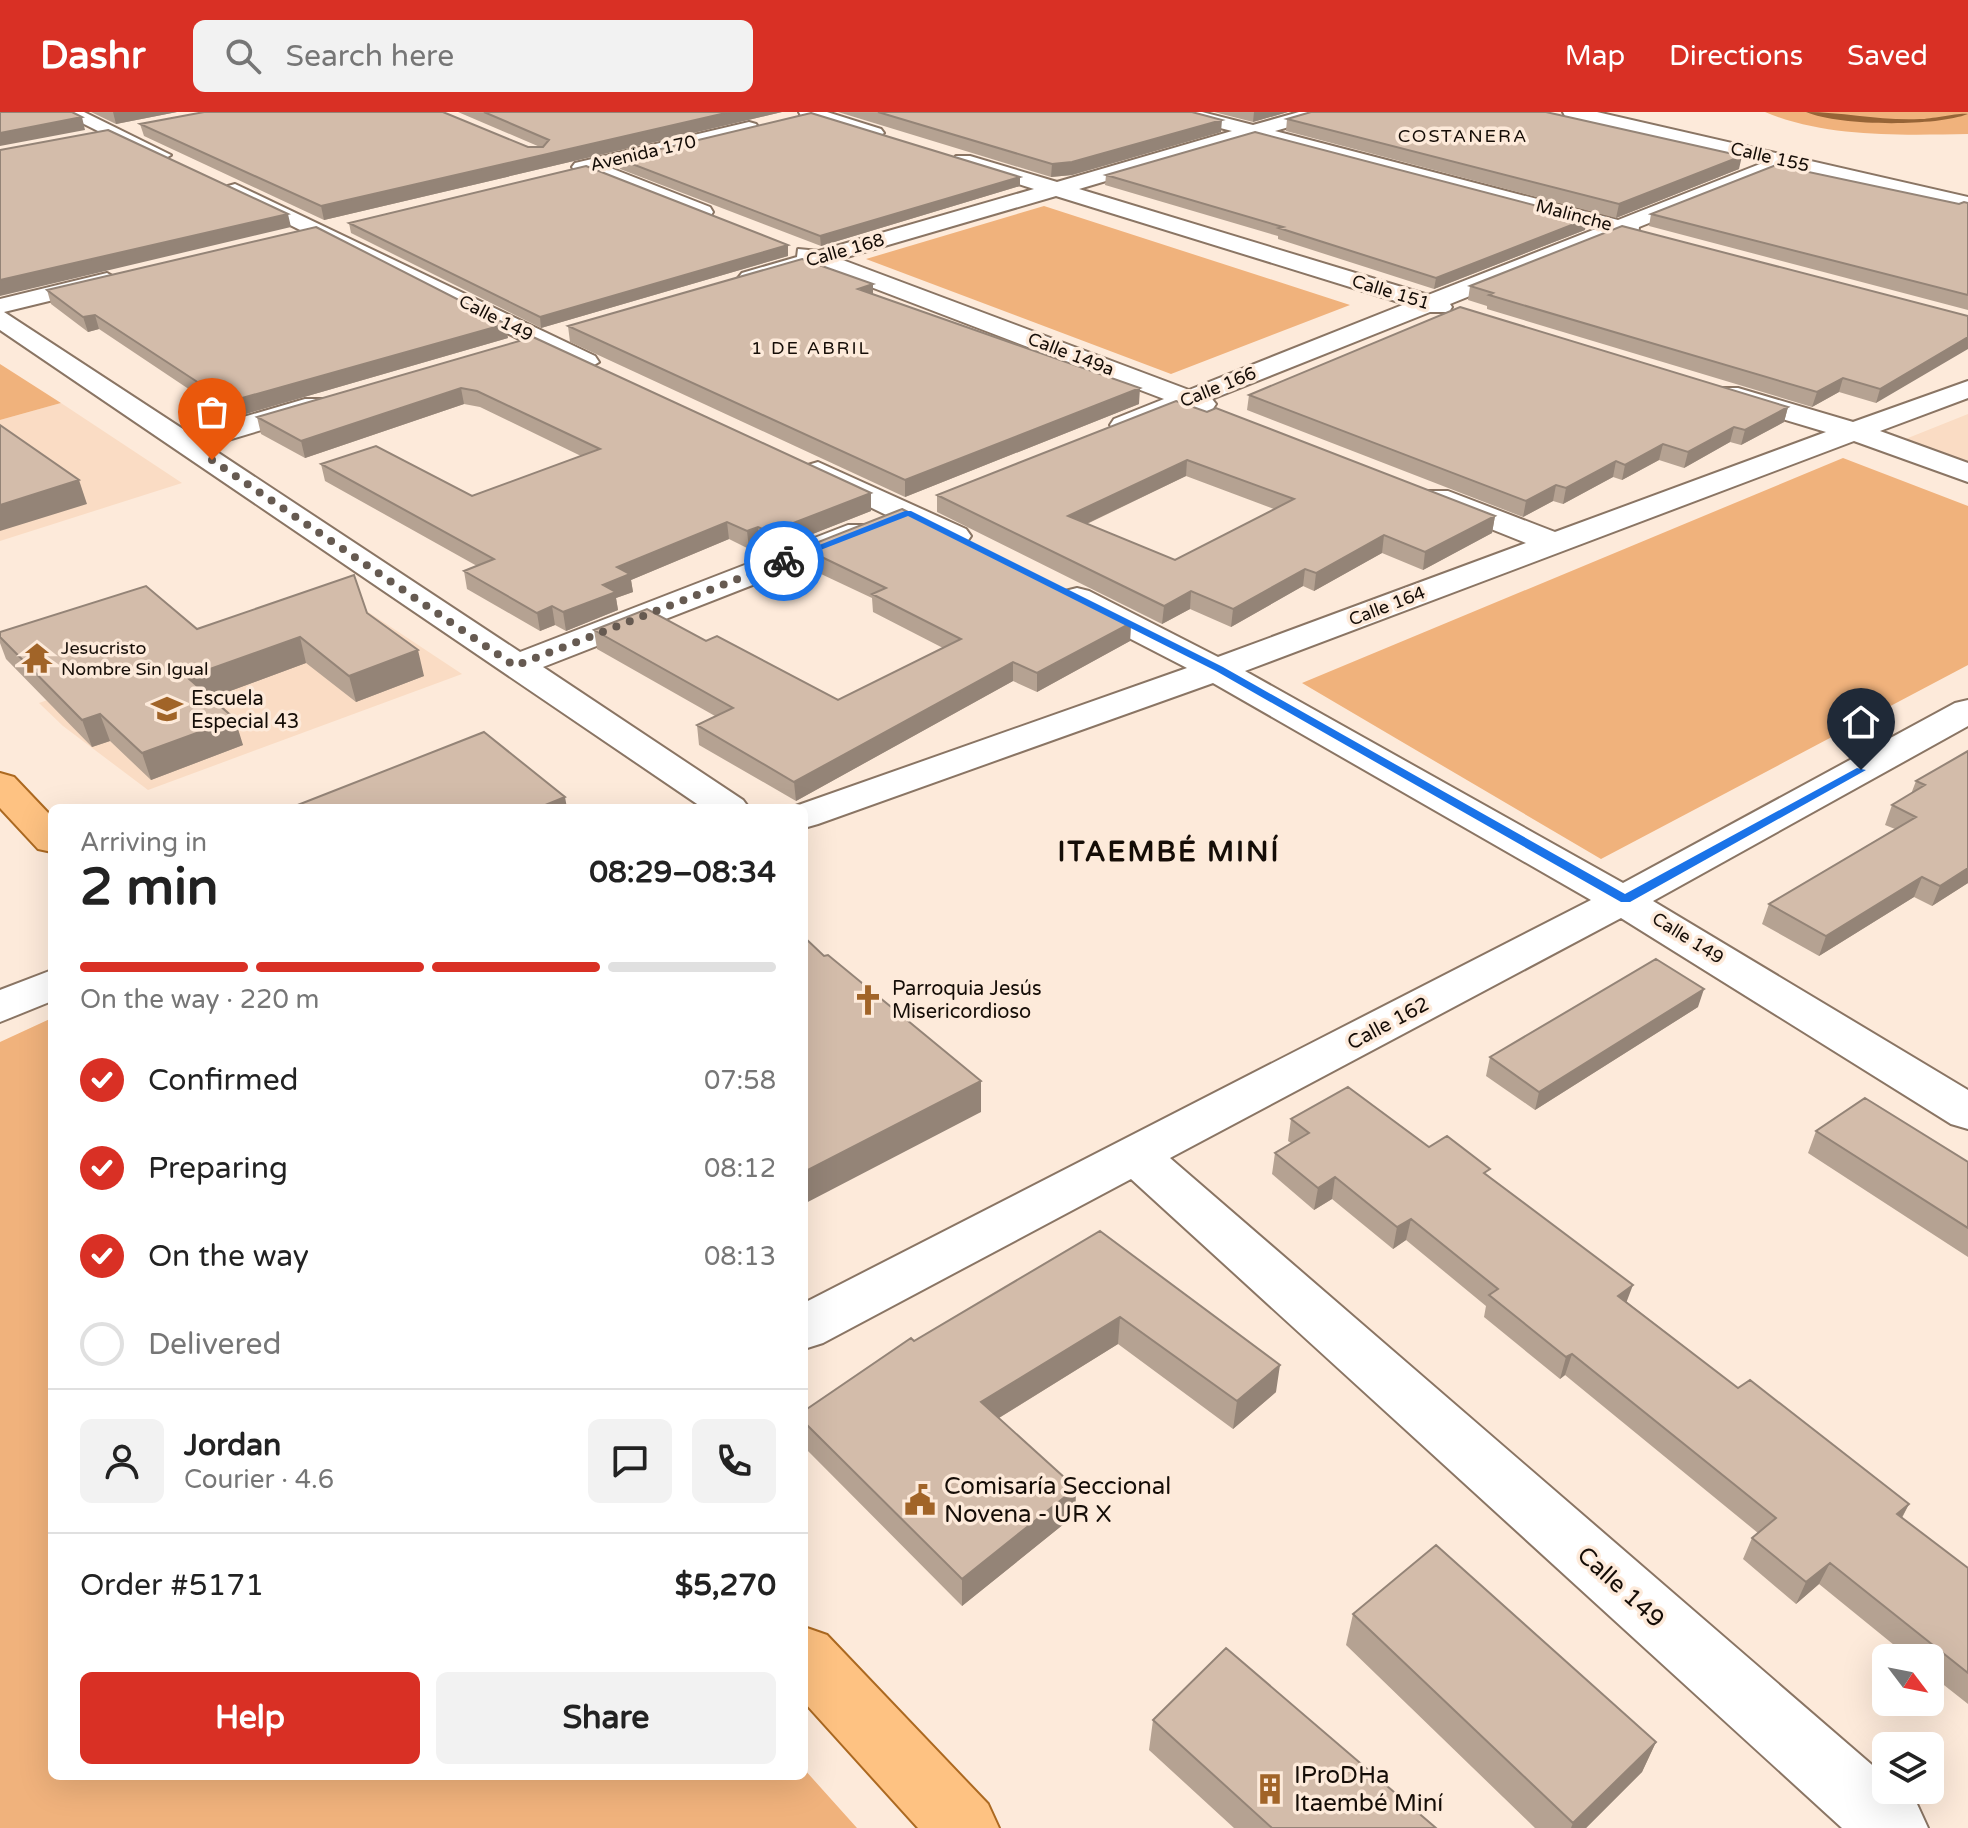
<!DOCTYPE html>
<html lang="en">
<head>
<meta charset="utf-8">
<style>
	:root { --surface:#fff; --page:#f2f2f2; --text:#222; --muted:#767676; --line:#e0e0e0; --accent:#d93025 }
	body { margin:0; font-family:"Varela Round",sans-serif; background:var(--page); color:var(--text); height:100vh; display:flex; flex-direction:column; font-size:30px; white-space:nowrap }
	* { box-sizing:border-box; margin:0 }
	p { font-size:26px; color:var(--muted) }
	.icon { flex:none; width:44px; height:44px; fill:none; stroke:currentColor; stroke-width:2; stroke-linecap:round; stroke-linejoin:round }
	.map { position:relative; flex:1; overflow:hidden }
	.sheet { position:absolute; left:48px; top:692px; width:760px; height:976px; display:flex; flex-direction:column; background:var(--surface); border-radius:12px; box-shadow:0 8px 32px #0002 }
	.sheet>* { flex:none }
	.needle { width:52px; rotate:122deg }
	.controls { position:absolute; left:1872px; top:1532px; display:grid; gap:16px }
	.controls a { display:grid; place-items:center; width:72px; height:72px; border-radius:12px; background:var(--surface); box-shadow:0 8px 32px #0002; font-size:40px }
	.pin { position:absolute; display:grid; place-items:center; width:68px; height:68px; color:#fff; margin:-82px -34px; border-radius:50% 50% 50% 0; rotate:-45deg; box-shadow:0 0 8px #0007 }
	.pin .icon { rotate:45deg }
	.courier { position:absolute; display:grid; place-items:center; width:80px; height:80px; margin:-40px; border:6px solid #1a73e8; border-radius:50%; background:#fff; color:#222; box-shadow:0 2px 10px #0007 }
	.overview em { font-style:normal; font-weight:800 }
	.overview div { display:flex; flex-direction:column-reverse }
	.overview { display:flex; align-items:center; justify-content:space-between; height:136px; padding:0 32px }
	h1 { font-size:52px; font-weight:800; line-height:60px }
	.bar { display:grid; grid-template-columns:repeat(4,1fr); gap:12px 8px; align-content:center; height:96px; padding:0 32px }
	.bar i { height:10px; border-radius:6px; background:var(--line) }
	.bar .selected { background:var(--accent) }
	.bar p { grid-column:span 4 }
	.line { display:flex; align-items:center; gap:20px; padding:0 32px; border-top:2px solid var(--line) }
	.line div { flex:1 }
	.round { display:grid; place-items:center; flex:none; width:84px; height:84px; border-radius:12px; background:var(--page) }
	ol { padding:0 32px; list-style:none }
	li { display:flex; align-items:center; gap:24px; height:88px }
	li p { margin-inline-start:auto }
	li .icon { padding:8px; border-radius:50%; background:var(--accent); color:#fff; stroke-width:4 }
	li:last-child { color:var(--muted) }
	li i { width:44px; height:44px; border:4px solid var(--line); border-radius:50% }
	.cta { display:flex; gap:16px; margin-top:auto; padding:16px 32px }
	.cta a { flex:1; height:92px; border-radius:12px; background:var(--accent); color:#fff; font-size:32px; font-weight:800; line-height:92px; text-align:center }
	.cta a+a { background:var(--page); color:var(--text) }
	header { display:flex; align-items:center; gap:48px; box-sizing:border-box; height:112px; padding:0 40px; background:var(--accent); color:#fff }
	header strong { font-size:38px }
	nav { display:flex; gap:44px; margin-inline-start:auto; font-size:28px }
	.search { width:560px; height:72px; background:var(--page); display:flex; align-items:center; gap:20px; box-sizing:border-box; padding:0 28px; border-radius:12px; color:var(--muted); font-size:30px }
	.map>svg:first-child { display:block }
	.built { fill:#fadcc4 }
	.green { fill:#f0b27c }
	.lines { fill:none; stroke-linecap:round; stroke-linejoin:round }
	.stream { fill:#966437; fill-rule:evenodd }
	.minor-casing { stroke:#8a7564; stroke-width:4 }
	.major-casing { stroke:#ac6921; stroke-width:4 }
	.minor { fill:#fff; fill-rule:evenodd }
	.major { fill:#fec282; fill-rule:evenodd }
	.wall { fill:#b5a292; fill-rule:evenodd }
	.shaded-wall { fill:#948477 }
	.building { fill:#d3bcaa; stroke:#948477; stroke-width:2; fill-rule:evenodd }
	.route { fill:#1a73e8 }
	.done { stroke:#665a51; stroke-width:8; stroke-dasharray:0 14.4 }
	.labels { text-anchor:middle; stroke-width:7; stroke-linejoin:round; paint-order:stroke }
	.far-neighbourhood-label { font-size:18px; letter-spacing:2px; fill:#150d07; stroke:#fdeada }
	.far-street-label { font-size:18px; fill:#150d07; stroke:#fdeada }
	.far-poi-label { font-size:18px; fill:#150d07; stroke:#fdeada; text-anchor:start }
	.poi-label { font-size:20px; fill:#150d07; stroke:#fdeada; text-anchor:start }
	.street-label { font-size:20px; fill:#150d07; stroke:#fdeada }
	.near-poi-label { font-size:24px; fill:#150d07; stroke:#fdeada; text-anchor:start }
	.near-street-label { font-size:24px; fill:#150d07; stroke:#fdeada }
	.district-label { font-size:28px; font-weight:bold; letter-spacing:2px; fill:#150d07; stroke:#fdeada }
</style>
</head>
<body>
<header>
<strong>Dashr</strong>
<div class="search"><svg class="icon" aria-label="search" viewBox="0 0 24 24"><circle cx="10" cy="10" r="6"/><path d="M15 15l6 6"/></svg>Search here</div>
<nav><a>Map</a><a>Directions</a><a>Saved</a></nav>
</header>
<div class="map">
<svg width="1968" height="1716" viewBox="0 0 1968 1716">
	<rect width="100%" height="100%" fill="#fdeada"/>
	<path class="built" d="M61 291 182 371 0 429V308Z
		M1968 302V360L1893 332Z
		M344 484 462 562 148 678 63 614 39 591Z"/>
	<path class="green" d="M1765 0H1968V22C1903 23 1827 26 1765 0Z
		M1044 94 1350 193 1171 262 866 147Z
		M0 252 61 291 0 308Z
		M1843 346 1968 394V553L1601 747 1302 571Z
		M52 906V1664H804V1657L857 1716H0V930Z"/>
	<g class="lines">
		<path class="stream" d="M1806 0C1844 0 1882 9 1920 7 1932 7 1961 0 1968 2 1934 15 1838 14 1806 0Z"/>
		<defs>
			<path id="minor" d="M60 0H84L171 43 161 49 154 47Z
				M799 0H827L881 17 884 21 874 27 801 4Z
				M1171 0H1202L1253 13 1299 0H1329L1327 4 1275 19 1618 108 1765 50 1565 4 1563 0H1597L1968 85V97L1787 56 1639 115 1638 123H1621L1450 192 1452 195 1449 200H1430L1212 287 1216 292 1212 298 1202 300 1189 297 1124 321 1114 319 1110 313 1114 307 1164 287 816 154 750 173 738 166 742 161 797 145 798 137 819 139 1034 77 956 52 953 48 956 44H970L1057 70 1232 19 1173 4ZM1254 25 1598 116 1428 183 1079 77ZM1056 84 1405 192 1189 278 840 147Z
				M749 10 756 12 759 16 756 20 608 55 710 95 713 100 710 105H694L575 59 572 55 575 51Z
				M235 72 595 244 599 250 586 258 577 256 228 82 224 78 228 74Z
				M107 161 119 168 115 173 4 200 189 321 305 287H325L329 293 325 299 208 334 520 540 848 413H870L875 420 870 427 543 555 743 688 749 696H703L0 218V187Z
				M1968 269V286L1880 319 1968 351V370L1854 329 1245 559 1623 771 1955 591 1968 588V614L1653 789 1968 978V1017L1951 1012 1621 806 1170 1046 1886 1665V1678H1901L1917 1692 1928 1716H1842L1131 1067 823 1231 804 1237V1191L1591 788 1213 571 818 712 804 716V696H790L1187 556 1065 493 1060 486 1065 479 1077 476 1089 479 1218 545 1526 431 1426 391 1422 385 1426 379H1448L1555 420 1826 320 1718 288 1714 282 1718 276H1738L1853 310Z
				M818 350 966 417 971 424 966 431H944L808 365 803 359 808 353Z
				M52 858V889L0 910V878Z"/>
			<path id="major" d="M0 661 14 665 52 705V740L38 737 0 696Z
				M804 1515 827 1523 988 1692 999 1716H918L804 1590Z"/>
		</defs>
		<use href="#minor" class="minor-casing"/>
		<use href="#major" class="major-casing"/>
		<use href="#minor" class="minor"/>
		<use href="#major" class="major"/>
	</g>
	<path class="wall" d="M91 0H177L116 12Z
		M458 0H782L324 108 144 24 140 12 540 35Z
		M838 0H1192L1221 20 1072 63 1051 65Z
		M1214 0H1288L1253 10Z
		M1287 7 1739 57 1616 106 1286 19Z
		M619 47 1020 65V74L821 134 620 57Z
		M1106 63 1585 118 1434 177 1278 127V124L1105 73Z
		M1968 91V198L1649 114 1651 102Z
		M349 111 788 133V144L541 216 351 121Z
		M873 172V182L1139 292 905 385 570 230 568 214Z
		M1470 174 1968 204 1876 291 1839 280 1812 295 1487 197V194L1468 188Z
		M47 178 508 226 232 306 99 217 88 220 51 192Z
		M533 225 871 399 772 438 760 432 749 437 729 427 631 468 633 480 616 486 618 498 566 519 555 513 540 519 467 477 464 459 477 454 325 369 321 352 472 384 581 344 480 295 464 292 305 346 261 322 257 305Z
		M1249 283 1788 295 1784 310 1741 333 1730 330 1684 356 1659 348 1622 368 1613 365 1563 392 1553 389 1523 405 1247 298Z
		M1176 289 1495 404 1492 421 1423 458 1382 441 1314 479 1303 474 1231 515 1190 497 1162 512 937 400V383ZM1186 364 1274 397 1175 448 1087 412Z
		M803 436 1131 511 1130 529 1037 580 1013 569 796 689 699 633 697 613 715 604 597 537 594 518 706 529 838 588 943 536 873 500 872 486 804 454Z
		M367 501 424 564 356 590 306 551 211 586 243 633 151 668 110 629 92 635 6 547 0 531V520L197 517Z
		M1968 639V771L1932 794 1914 785 1819 844 1762 812 1769 792 1895 717 1885 713 1892 693 1911 682 1916 669Z
		M1698 895 1535 998 1486 964 1490 945Z
		M1291 1007 1429 1035 1489 1064 1627 1190 1738 1276 1909 1392 1902 1406 1968 1456V1592L1930 1562V1546H1910L1819 1472 1796 1492 1743 1447 1752 1426 1758 1421 1565 1263 1560 1267 1484 1205 1486 1194 1406 1128 1393 1137 1332 1087 1314 1098 1272 1062 1275 1041 1291 1031 1288 1029Z
		M1816 1019 1968 1050V1145L1808 1041Z
		M1100 1119 1276 1280 1233 1317 1118 1232 999 1306 1076 1376 1075 1403 962 1494 804 1335V1299L914 1229Z
		M1353 1502 1656 1630 1642 1660 1586 1716H1535L1346 1533Z
		M1153 1608 1436 1716H1234L1149 1638Z"/>
	<path class="shaded-wall" d="M113 0H177L116 12Z
		M730 0H782L324 108 321 94Z
		M1254 0H1288L1253 10Z
		M82 5 85 18 0 34V21Z
		M1222 8 1221 20 1072 63 1051 65 1052 52Z
		M1742 44 1739 57 1616 106 1619 92Z
		M1020 65V74L821 134 820 124Z
		M288 102 291 115 0 184V168Z
		M1587 107 1585 118 1434 177 1436 166Z
		M788 133V144L541 216 540 205Z
		M873 172V186L858 177Z
		M95 203 99 217 88 220 83 205Z
		M506 212 508 226 232 306 228 290Z
		M1968 225V237L1876 291 1880 277Z
		M1843 266 1839 280 1812 295 1817 280Z
		M461 276 464 292 305 346 301 329Z
		M1140 276 1139 292 905 385V368Z
		M1788 295 1784 310 1741 333 1745 318Z
		M1734 315 1730 330 1684 356 1688 340Z
		M1663 332 1659 348 1622 368 1625 353Z
		M1187 348 1186 364 1067 421 1068 404Z
		M1616 349 1613 365 1563 392 1566 376Z
		M79 368 87 392 0 419V393Z
		M1556 373 1553 389 1523 405 1526 389Z
		M871 381V399L772 438 770 420Z
		M1495 404 1492 421 1423 458 1425 440Z
		M727 410 729 427 631 468 633 480 616 486 618 498 566 519 563 500 603 473 617 455Z
		M758 415 760 432 749 437 747 419Z
		M1384 423 1382 441 1314 479 1316 461Z
		M1305 457 1303 474 1231 515 1233 497Z
		M1191 479 1190 497 1162 512 1164 494Z
		M552 494 555 513 540 519 537 501Z
		M1131 511 1130 529 1037 580V561Z
		M300 525 306 551 195 592 187 565Z
		M418 538 424 564 356 590 349 564Z
		M1013 550V569L796 689 794 670Z
		M100 602 110 629 92 635 82 608Z
		M235 607 243 633 151 668 142 641Z
		M565 685 567 696H538Z
		M1968 756V771L1932 794 1940 774Z
		M1922 765 1914 785 1819 844 1826 824Z
		M1704 877 1698 895 1535 998 1539 980Z
		M981 969V1000L804 1092V1060Z
		M1335 1065 1332 1087 1314 1098 1318 1076Z
		M1411 1107 1406 1128 1393 1137 1397 1115Z
		M1633 1173 1625 1194 1618 1184Z
		M1120 1205 1118 1232 981 1317V1290Z
		M1572 1242 1565 1263 1560 1267 1566 1245Z
		M1280 1253 1276 1280 1233 1317 1237 1289Z
		M1076 1376 1075 1403 962 1494V1467Z
		M1909 1392 1897 1414V1402Z
		M1830 1451 1819 1472 1796 1492 1806 1470Z
		M1656 1630 1642 1660 1586 1716H1571L1573 1711Z"/>
	<path class="building" d="M0 0H72L82 5 0 21Z
		M204 0H443L528 35H543L549 28 484 0H730L321 94 140 12Z
		M878 0H1192L1222 8 1072 50 1052 52Z
		M1311 0H1546L1742 44 1619 92 1287 7Z
		M811 1 1020 65 820 124 619 47Z
		M108 18 288 102 0 168V38Z
		M1255 20 1587 107 1436 166 1279 116 1283 115 1106 63Z
		M1776 53 1959 92 1964 90 1968 91V183L1651 102Z
		M586 54 788 133 540 205 349 111Z
		M1622 114 1968 204V225L1880 277 1843 266 1817 280 1489 183 1493 181 1470 174Z
		M316 115 506 212 228 290 95 203 83 205 47 178Z
		M802 147 873 172 858 177 1140 276 905 368 568 214Z
		M1460 195 1788 295 1745 318 1734 315 1688 340 1663 332 1625 353 1616 349 1566 376 1556 373 1526 389 1249 283Z
		M533 225 871 381 770 420 758 415 747 419 727 410 617 455 630 462 603 473 616 480 563 500 552 494 537 501 464 459 494 447 321 352 376 334 472 384 600 337 477 279 461 276 301 329 257 305Z
		M1176 289 1207 300 1216 296 1495 404 1425 440 1384 423 1316 461 1305 457 1233 497 1191 479 1164 494 937 383ZM1187 348 1294 387 1175 448 1068 404Z
		M0 313 79 368 0 393Z
		M902 397 1131 511 1037 561 1013 550 794 670 697 613 733 596 594 518 647 497 706 529 717 524 838 588 961 527 872 482 886 476 803 436Z
		M354 463 367 501 418 538 349 564 300 525 187 565 235 607 142 641 100 602 82 608 0 525V520L146 474 197 517Z
		M484 620 565 685 538 696H290Z
		M1968 639V756L1940 774 1922 765 1826 824 1769 792 1916 705 1892 693 1925 673 1916 669Z
		M804 825 824 844 828 843 981 969 804 1060Z
		M1656 847 1704 877 1539 980 1490 945Z
		M1348 975 1429 1035 1447 1024 1490 1057 1484 1061 1633 1173 1618 1184 1738 1276 1750 1268 1909 1392 1897 1402 1968 1456V1561L1830 1451 1806 1470 1752 1426 1776 1406 1572 1242 1566 1245 1489 1183 1498 1177 1411 1107 1397 1115 1335 1065 1318 1076 1275 1041 1309 1021 1291 1007Z
		M1865 986 1968 1050V1116L1816 1019Z
		M1100 1119 1280 1253 1237 1289 1120 1205 981 1290 1076 1376 962 1467 804 1310V1299L911 1226 914 1229Z
		M1436 1433 1656 1630 1573 1711 1353 1502Z
		M1226 1536 1436 1716H1272L1153 1608Z"/>
	<path class="route" d="M905 399H911L1223 555 1625 782 1857 656 1866 658 1630 790H1621L1216 559 908 404 787 451 779 449Z"/>
	<g class="lines">
		<path class="done" d="M212 348 515 554 784 449"/>
	</g>
	<defs>
		<symbol id="temple-bare" viewBox="-9 -9 18 18"><path d="M0-6L5-2H3V0L6.5 2.5H4V6H1.5V3h-3V6H-4V2.5H-6.5L-3 0V-2H-5Z" fill="#a16428" stroke="#fdeada" stroke-width="2.5" paint-order="stroke"/></symbol>
		<symbol id="school-bare" viewBox="-9 -9 18 18"><path d="M0-5L7-2L0 1L-7-2ZM-4 1L0 2.5L4 1V4Q0 6-4 4Z" fill="#a16428" stroke="#fdeada" stroke-width="2.5" paint-order="stroke"/></symbol>
		<symbol id="church-bare" viewBox="-9 -9 18 18"><path d="M-1.2-6h2.4v3.5h3.3v2.4h-3.3V6h-2.4V-.1h-3.3v-2.4h3.3Z" fill="#a16428" stroke="#fdeada" stroke-width="2.5" paint-order="stroke"/></symbol>
		<symbol id="civic-bare" viewBox="-9 -9 18 18"><path d="M-.6-6.5H3V-4.5H.6V-3L4-1V1h2V6H-6V1h2V-1L-.6-3ZM-1.2 2.5V6h2.4V2.5Z" fill="#a16428" stroke="#fdeada" stroke-width="2.5" paint-order="stroke"/></symbol>
		<symbol id="building-bare" viewBox="-9 -9 18 18"><path d="M-4-6H4V6H1V3H-1V6H-4ZM-2.5-4.3h1.7v1.8h-1.7ZM.8-4.3h1.7v1.8H.8ZM-2.5-1h1.7V.8h-1.7ZM.8-1h1.7V.8H.8Z" fill="#a16428" stroke="#fdeada" stroke-width="2.5" paint-order="stroke"/></symbol>
	</defs>
	<g fill-rule="evenodd">
		<use href="#temple-bare" x="15" y="524" width="44" height="44"/>
		<use href="#school-bare" x="145" y="575" width="44" height="44"/>
		<use href="#church-bare" x="846" y="866" width="44" height="44"/>
		<use href="#civic-bare" x="898" y="1366" width="44" height="44"/>
		<use href="#building-bare" x="1248" y="1655" width="44" height="44"/>
	</g>
	<g class="labels">
		<g class="far-neighbourhood-label">
			<text x="1463" y="30">COSTANERA</text>
			<text x="811" y="242">1 DE ABRIL</text>
		</g>
		<g class="far-street-label">
			<text transform="translate(643 41) rotate(-13)" y="6">Avenida 170</text>
			<text transform="translate(1770 45) rotate(13)" y="6">Calle 155</text>
			<text transform="translate(1574 103) rotate(15)" y="6">Malinche</text>
			<text transform="translate(845 138) rotate(-16)" y="6">Calle 168</text>
			<text transform="translate(1391 180) rotate(17)" y="6">Calle 151</text>
			<text transform="translate(496 206) rotate(27)" y="6">Calle 149</text>
			<text transform="translate(1071 242) rotate(21)" y="6">Calle 149a</text>
			<text transform="translate(1218 275) rotate(-22)" y="6">Calle 166</text>
			<text transform="translate(1387 494) rotate(-21)" y="6">Calle 164</text>
			<text transform="translate(1688 826) rotate(32)" y="6">Calle 149</text>
		</g>
		<g class="far-poi-label">
			<text x="61" y="542">Jesucristo<tspan x="61" dy="21">Nombre Sin Igual</tspan></text>
		</g>
		<g class="poi-label">
			<text x="191" y="593">Escuela<tspan x="191" dy="23">Especial 43</tspan></text>
			<text x="892" y="883">Parroquia Jesús<tspan x="892" dy="23">Misericordioso</tspan></text>
		</g>
		<g class="street-label">
			<text transform="translate(1388 911) rotate(-28)" y="7">Calle 162</text>
		</g>
		<g class="near-poi-label">
			<text x="944" y="1382">Comisaría Seccional<tspan x="944" dy="28">Novena - UR X</tspan></text>
			<text x="1294" y="1671">IProDHa<tspan x="1294" dy="28">Itaembé Miní</tspan></text>
		</g>
		<g class="near-street-label">
			<text transform="translate(1621 1475) rotate(42)" y="8">Calle 149</text>
		</g>
		<g class="district-label">
			<text x="1169" y="749">ITAEMBÉ MINÍ</text>
		</g>
	</g>
</svg>
<div class="controls">
<a><svg class="needle" viewBox="-14 -14 28 28"><path d="M0-13l5 13h-10z" fill="#e53935"/><path d="M0 13l5-13h-10z" fill="#767676"/></svg></a>
<a><svg class="icon" aria-label="layers" viewBox="0 0 24 24"><path d="M12 4l9 5-9 5-9-5zM3 14l9 5 9-5"/></svg></a>
</div>
<div class="pin" style="left:212px;top:348px;background:#ea580c"><svg class="icon" aria-label="bag" viewBox="0 0 24 24"><path d="M5 8h14l-1 12H6zM9 8a3 3 0 0 1 6 0"/></svg></div>
<div class="pin" style="left:1861px;top:658px;background:#1f2937"><svg class="icon" aria-label="home" viewBox="0 0 24 24"><path d="M3 11l9-7 9 7M6 9v11h12V9"/></svg></div>
<div class="courier" style="left:784px;top:449px"><svg class="icon" aria-label="bike" viewBox="0 0 24 24"><circle cx="6" cy="16" r="4"/><circle cx="18" cy="16" r="4"/><path d="M6 16l4-8h5l3 8M10 8l3 8H6M13 5h3"/></svg></div>
<section class="sheet">
<div class="overview"><div><h1>2 min</h1><p>Arriving in</p></div><em>08:29–08:34</em></div>
<div class="bar"><i class="selected"></i><i class="selected"></i><i class="selected"></i><i></i><p>On the way · 220 m</p></div>
<ol>
<li><svg class="icon" aria-label="check" viewBox="0 0 24 24"><path d="M5 12l5 5 9-10"/></svg>Confirmed<p>07:58</p></li>
<li><svg class="icon" aria-label="check" viewBox="0 0 24 24"><path d="M5 12l5 5 9-10"/></svg>Preparing<p>08:12</p></li>
<li><svg class="icon" aria-label="check" viewBox="0 0 24 24"><path d="M5 12l5 5 9-10"/></svg>On the way<p>08:13</p></li>
<li><i></i>Delivered</li>
</ol>
<div class="line" style="height:144px"><a class="round"><svg class="icon" aria-label="person" viewBox="0 0 24 24"><circle cx="12" cy="8" r="4"/><path d="M4 21q1-7 8-7t8 7"/></svg></a><div><b>Jordan</b><p>Courier · 4.6</p></div><a class="round"><svg class="icon" aria-label="chat" viewBox="0 0 24 24"><path d="M4 5h16v11H9l-5 4z"/></svg></a><a class="round"><svg class="icon" aria-label="phone" viewBox="0 0 24 24"><path d="M5 4h4l2 5-3 2q2 4 5 5l2-3 5 2v4C11 20 4 13 5 4z"/></svg></a></div>
<div class="line" style="height:104px"><div>Order #5171</div><b>$5,270</b></div>
<div class="cta"><a>Help</a><a>Share</a></div>
</section>
</div>
</body>
</html>
